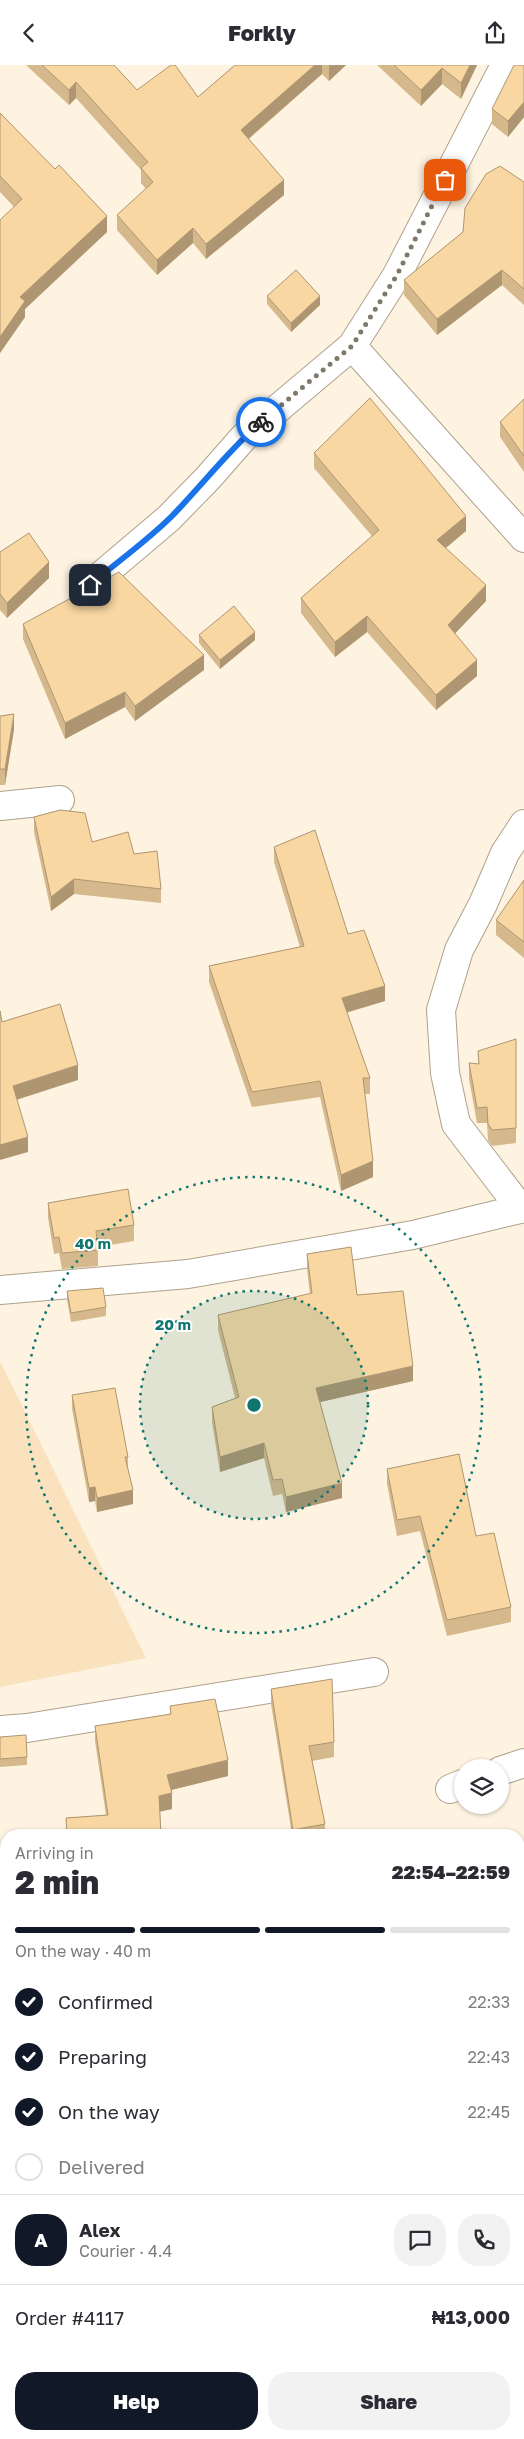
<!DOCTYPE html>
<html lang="en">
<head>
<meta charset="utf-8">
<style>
	:root { --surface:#fff; --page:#f2f2f3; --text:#2b2b33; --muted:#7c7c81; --line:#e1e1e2; --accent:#111827 }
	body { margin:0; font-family:"Golos Text",sans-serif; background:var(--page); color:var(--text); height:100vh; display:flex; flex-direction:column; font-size:19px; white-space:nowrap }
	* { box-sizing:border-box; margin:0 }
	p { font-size:16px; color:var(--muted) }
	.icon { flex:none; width:28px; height:28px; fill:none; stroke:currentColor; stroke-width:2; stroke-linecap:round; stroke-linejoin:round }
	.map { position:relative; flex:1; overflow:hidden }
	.sheet { position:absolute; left:0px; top:1764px; width:525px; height:611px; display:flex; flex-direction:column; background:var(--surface); border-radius:20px 20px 0 0; box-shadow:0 1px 4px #0004 }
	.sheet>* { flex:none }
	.controls { position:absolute; left:454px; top:1694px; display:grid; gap:10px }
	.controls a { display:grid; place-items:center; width:55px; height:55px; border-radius:50%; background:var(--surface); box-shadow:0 1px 4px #0004; font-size:25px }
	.pin { position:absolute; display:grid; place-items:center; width:42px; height:42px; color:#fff; margin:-21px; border-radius:10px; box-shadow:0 2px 8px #0006 }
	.courier { position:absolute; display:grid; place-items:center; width:50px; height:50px; margin:-25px; border:4px solid #1a73e8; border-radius:50%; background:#fff; color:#222; box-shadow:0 1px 6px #0007 }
	.overview em { font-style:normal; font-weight:800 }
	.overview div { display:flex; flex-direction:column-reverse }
	.overview { display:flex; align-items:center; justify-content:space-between; height:85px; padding:0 15px }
	h1 { font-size:32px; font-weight:800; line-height:38px }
	.bar { display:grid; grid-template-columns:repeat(4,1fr); gap:8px 5px; align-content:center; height:60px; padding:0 15px }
	.bar i { height:6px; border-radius:4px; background:var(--line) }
	.bar .current { background:var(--accent) }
	.bar p { grid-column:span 4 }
	.line { display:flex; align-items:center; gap:12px; padding:0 15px; border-top:1px solid var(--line) }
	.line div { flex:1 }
	.round { display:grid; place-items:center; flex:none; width:52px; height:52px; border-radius:20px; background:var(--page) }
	ol { padding:0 15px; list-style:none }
	li { display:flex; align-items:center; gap:15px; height:55px }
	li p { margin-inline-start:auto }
	li .icon { padding:5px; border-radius:50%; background:var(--accent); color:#fff; stroke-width:4 }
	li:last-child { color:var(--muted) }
	li i { width:28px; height:28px; border:2px solid var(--line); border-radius:50% }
	.primary-button { display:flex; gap:10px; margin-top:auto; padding:10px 15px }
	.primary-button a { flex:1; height:58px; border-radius:20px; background:var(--accent); color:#fff; font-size:20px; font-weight:800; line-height:58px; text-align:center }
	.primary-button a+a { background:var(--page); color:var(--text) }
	header { display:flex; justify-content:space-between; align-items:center; height:65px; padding:0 15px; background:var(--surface); font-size:22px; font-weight:800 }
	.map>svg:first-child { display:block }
	.green { fill:#f9e2bd }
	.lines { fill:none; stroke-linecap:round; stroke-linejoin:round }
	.street-casing { stroke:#afa18c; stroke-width:30 }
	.street { stroke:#fff; stroke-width:28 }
	.wall { fill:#d5b98c }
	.shaded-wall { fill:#ae9672 }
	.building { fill:#f8d7a3; stroke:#ae9672 }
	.done { stroke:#7f786b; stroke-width:5; stroke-dasharray:0 9 }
	.route { stroke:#1a73e8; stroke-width:6 }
	.ring { fill:none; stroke:#0f766e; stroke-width:2.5; stroke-dasharray:2.5 5 }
	.centre { fill:#0f766e; stroke:#fff; stroke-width:2.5 }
	.ring-label { font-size:15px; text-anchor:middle; font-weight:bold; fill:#0f766e; stroke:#fff; stroke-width:4; stroke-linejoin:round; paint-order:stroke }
</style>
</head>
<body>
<header><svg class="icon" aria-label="back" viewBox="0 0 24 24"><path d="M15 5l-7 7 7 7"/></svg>Forkly<svg class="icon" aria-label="share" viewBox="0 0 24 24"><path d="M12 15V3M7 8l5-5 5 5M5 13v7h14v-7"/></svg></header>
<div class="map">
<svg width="524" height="2374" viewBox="0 0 524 2374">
	<rect width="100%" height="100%" fill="#fef3e1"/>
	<path class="green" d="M0 1296 146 1593 0 1622Z
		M6 1827V2369H92V2374H0V1828Z"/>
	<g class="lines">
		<defs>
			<path id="street" d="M505 0 397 210 352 281 524 473
				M90 520 169 453 208 413 244 372 352 281
				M0 741 60 735
				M521 1144 456 1059 445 1008 441 945 459 885 483 839 505 788 524 759
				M0 1225 188 1209 413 1170 524 1143
				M0 1665 27 1663 374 1607
				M500 1706 524 1698
				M450 1724 462 1719"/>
		</defs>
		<use href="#street" class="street-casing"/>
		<use href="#street" class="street"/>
	</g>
	<path class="wall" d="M26 0H114L137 25 198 32 235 0H346L329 16 322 9 249 74 284 130 206 194 193 178 157 210 117 165V150L146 124 141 118V105L76 33 69 40Z
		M377 0H477L461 34 442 19 421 41Z
		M524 0V52L508 72 492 59V44Z
		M0 48 107 167 25 244V252L0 288V155L14 142 0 127Z
		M524 117V240L502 220 437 270 404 230V215Z
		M267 231 320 240 291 267 267 239Z
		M524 334V407L500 372V357Z
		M314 388 466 466 446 483 486 536 455 568 477 611 436 645 367 567 335 592 301 548V533L372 471 314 403Z
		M0 487 49 513 7 553 0 545Z
		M23 559 204 605 135 656 125 642 65 674 23 574Z
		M199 570 255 575 220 604 199 578Z
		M0 651 14 664 5 720H0Z
		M34 752 92 777 134 789 161 824V838L74 829 51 846 34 767Z
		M274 782 348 869 385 936 347 947 370 1013V1029H364L373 1112 341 1126 320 1032 252 1042 209 917V901L300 882 274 797Z
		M524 815V893L496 870V855Z
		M516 974V1078L492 1081 488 1075 487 1058H477L469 1014V998L478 999V986Z
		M48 1138 134 1160V1176L98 1182V1201L62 1204 59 1188 54 1189 48 1153Z
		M307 1189 357 1230 413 1316 320 1337 342 1433 286 1447 282 1429 273 1431 264 1393 220 1407 212 1357V1342L235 1333 218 1265V1250L310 1229 307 1204Z
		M67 1226 106 1242V1251L71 1257 67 1235Z
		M72 1330 128 1392V1403L133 1439 97 1447 95 1436 89 1437 72 1344Z
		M387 1404 476 1471 511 1542V1557L447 1571 420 1466 397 1471 387 1419Z
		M271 1624 334 1677V1692L312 1696 325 1759V1770H292L271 1639Z
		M170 1641 228 1711 171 1725 172 1744 160 1746 161 1770H66V1753L106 1750 95 1676V1661L170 1649Z
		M0 1672 27 1692V1700L0 1702Z
		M332 2369H420L423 2374H334Z
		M502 2369H519L524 2374H504Z"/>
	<path class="shaded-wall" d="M315 0H322V9L241 80V65Z
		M330 0H346L329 16V1Z
		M470 0H477L461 34V18Z
		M442 3V19L421 41V25Z
		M76 17V33L69 40V25Z
		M524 37V52L508 72V56Z
		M284 115V130L206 194V179Z
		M107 151V167L25 244V252L0 288V272L20 232Z
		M193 163V178L157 210V195Z
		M502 205V220L437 270V254Z
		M320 231V240L291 267V258Z
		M466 451V466L437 490V475Z
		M49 497V513L7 553V538Z
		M486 520V536L448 576V560Z
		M367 551V567L335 592V577Z
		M255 567V575L220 604V595Z
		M204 590V605L135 656V641Z
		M477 595V611L436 645V630Z
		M125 627V642L65 674V658Z
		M14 649V664L5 720V704Z
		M74 814V829L51 846V832Z
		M385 921V936L342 949V933Z
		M78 1000V1015L13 1036V1021Z
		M28 1072V1087L0 1095V1080Z
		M373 1096V1112L341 1126V1110Z
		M413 1301V1316L316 1338V1323Z
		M264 1378V1393L220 1407V1392Z
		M342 1418V1433L286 1447V1432Z
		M95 1422V1436L89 1437V1423Z
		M133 1425V1439L97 1447V1433Z
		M228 1695V1711L167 1726V1710Z
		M172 1728V1744L159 1747V1731Z
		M524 2108V2123L519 2125V2110Z"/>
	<path class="building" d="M42 0H114L137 25 171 0H175L198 32 235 0H315L241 65 284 115 206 179 193 163 157 195 117 150 153 117 141 103 148 97 76 17 69 25Z
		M394 0H470L461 18 442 3 421 25Z
		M514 0H524V37L508 56 492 44Z
		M0 48 55 104 59 100 107 151 20 232 25 236 0 272V155L22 134 0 111Z
		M500 101 524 117V224L502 205 437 254 404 215 463 167 465 143 486 109Z
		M296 205 320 231 291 258 267 231Z
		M370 333 466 451 437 475 486 520 448 560 477 595 436 630 367 551 335 577 301 533 379 465 314 388Z
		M524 334V391L500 357Z
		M29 468 49 497 7 538 0 529V487Z
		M119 507 204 590 135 641 125 627 65 658 23 559Z
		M234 541 255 567 220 595 199 570Z
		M14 649 5 704H0V651Z
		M60 745 85 748 92 777 128 767 134 789 157 786 161 824 74 814 51 832 34 752Z
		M315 765 348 869 364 865 385 921 342 933 370 1013H363L373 1096 341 1110 320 1016 252 1027 209 901 304 881 274 782Z
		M524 815V877L496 855Z
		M60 939 78 1000 13 1021 28 1072 0 1080V946L2 957Z
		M516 974V1063L492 1065 488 1059 487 1042 477 1043 469 998 479 999 478 986Z
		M128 1124 134 1160 96 1166 98 1185 62 1188 59 1172 54 1173 48 1138Z
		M351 1182 357 1230 403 1226 413 1301 316 1323 342 1418 286 1432 282 1414 273 1415 264 1378 220 1392 212 1342 239 1332 218 1250 312 1228 307 1189Z
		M103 1223 106 1242 71 1248 67 1226Z
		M115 1323 128 1392H125L133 1425 97 1433 95 1422 89 1423 72 1330Z
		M459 1389 476 1471 494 1468 511 1542 447 1555 420 1451 397 1455 387 1404Z
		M332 1614 334 1677 309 1681 325 1759 293 1765 271 1624Z
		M215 1634 228 1695 167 1710 172 1728 159 1731 161 1770H67L66 1753 108 1750 95 1661 171 1649 170 1641Z
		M26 1670 27 1692 0 1694V1672Z
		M519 2021 524 2036V2108L519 2110Z
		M524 2341V2374H510L508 2369H519V2343Z
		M340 2369H420L423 2374H342Z"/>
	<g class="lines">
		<path class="done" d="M261 357 352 281 397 210 445 115"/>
		<path class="route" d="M90 520C117 497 147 476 172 451 202 420 229 385 261 357"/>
	</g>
	<circle cx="254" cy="1340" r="114" fill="#0f766e" fill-opacity=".12"/>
	<g class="ring">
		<circle cx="254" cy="1340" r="114"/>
		<circle cx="254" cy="1340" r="228"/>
	</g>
	<circle cx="254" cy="1340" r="8" class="centre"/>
	<g class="ring-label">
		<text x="93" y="1184">40 m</text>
		<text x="173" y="1265">20 m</text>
	</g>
</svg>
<div class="controls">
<a><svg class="icon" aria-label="layers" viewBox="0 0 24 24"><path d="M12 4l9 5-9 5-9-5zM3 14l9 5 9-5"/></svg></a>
</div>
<div class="pin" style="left:445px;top:115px;background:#ea580c"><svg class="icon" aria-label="bag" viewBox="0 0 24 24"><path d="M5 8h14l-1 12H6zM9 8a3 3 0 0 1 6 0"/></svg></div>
<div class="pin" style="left:90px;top:520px;background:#1f2937"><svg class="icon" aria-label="home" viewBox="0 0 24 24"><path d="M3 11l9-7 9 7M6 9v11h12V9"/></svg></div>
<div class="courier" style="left:261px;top:357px"><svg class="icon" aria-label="bike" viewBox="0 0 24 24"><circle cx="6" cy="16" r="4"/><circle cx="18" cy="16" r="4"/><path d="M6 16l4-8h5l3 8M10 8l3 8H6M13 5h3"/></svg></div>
<section class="sheet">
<div class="overview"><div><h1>2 min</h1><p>Arriving in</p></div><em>22:54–22:59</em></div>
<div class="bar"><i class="current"></i><i class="current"></i><i class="current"></i><i></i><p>On the way · 40 m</p></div>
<ol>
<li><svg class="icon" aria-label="check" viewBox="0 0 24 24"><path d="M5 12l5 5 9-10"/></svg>Confirmed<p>22:33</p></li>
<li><svg class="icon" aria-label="check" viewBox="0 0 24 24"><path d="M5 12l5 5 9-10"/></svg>Preparing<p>22:43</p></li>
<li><svg class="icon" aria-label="check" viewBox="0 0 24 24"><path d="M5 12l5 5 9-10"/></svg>On the way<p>22:45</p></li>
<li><i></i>Delivered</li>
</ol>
<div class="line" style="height:90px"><b class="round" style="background:var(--accent);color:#fff">A</b><div><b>Alex</b><p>Courier · 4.4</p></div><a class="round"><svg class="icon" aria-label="chat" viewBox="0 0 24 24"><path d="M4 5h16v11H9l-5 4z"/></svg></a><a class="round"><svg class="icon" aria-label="phone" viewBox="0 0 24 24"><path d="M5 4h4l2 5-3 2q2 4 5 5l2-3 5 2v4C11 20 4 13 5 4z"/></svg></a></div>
<div class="line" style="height:65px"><div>Order #4117</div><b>₦13,000</b></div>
<div class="primary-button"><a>Help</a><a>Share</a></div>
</section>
</div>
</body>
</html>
